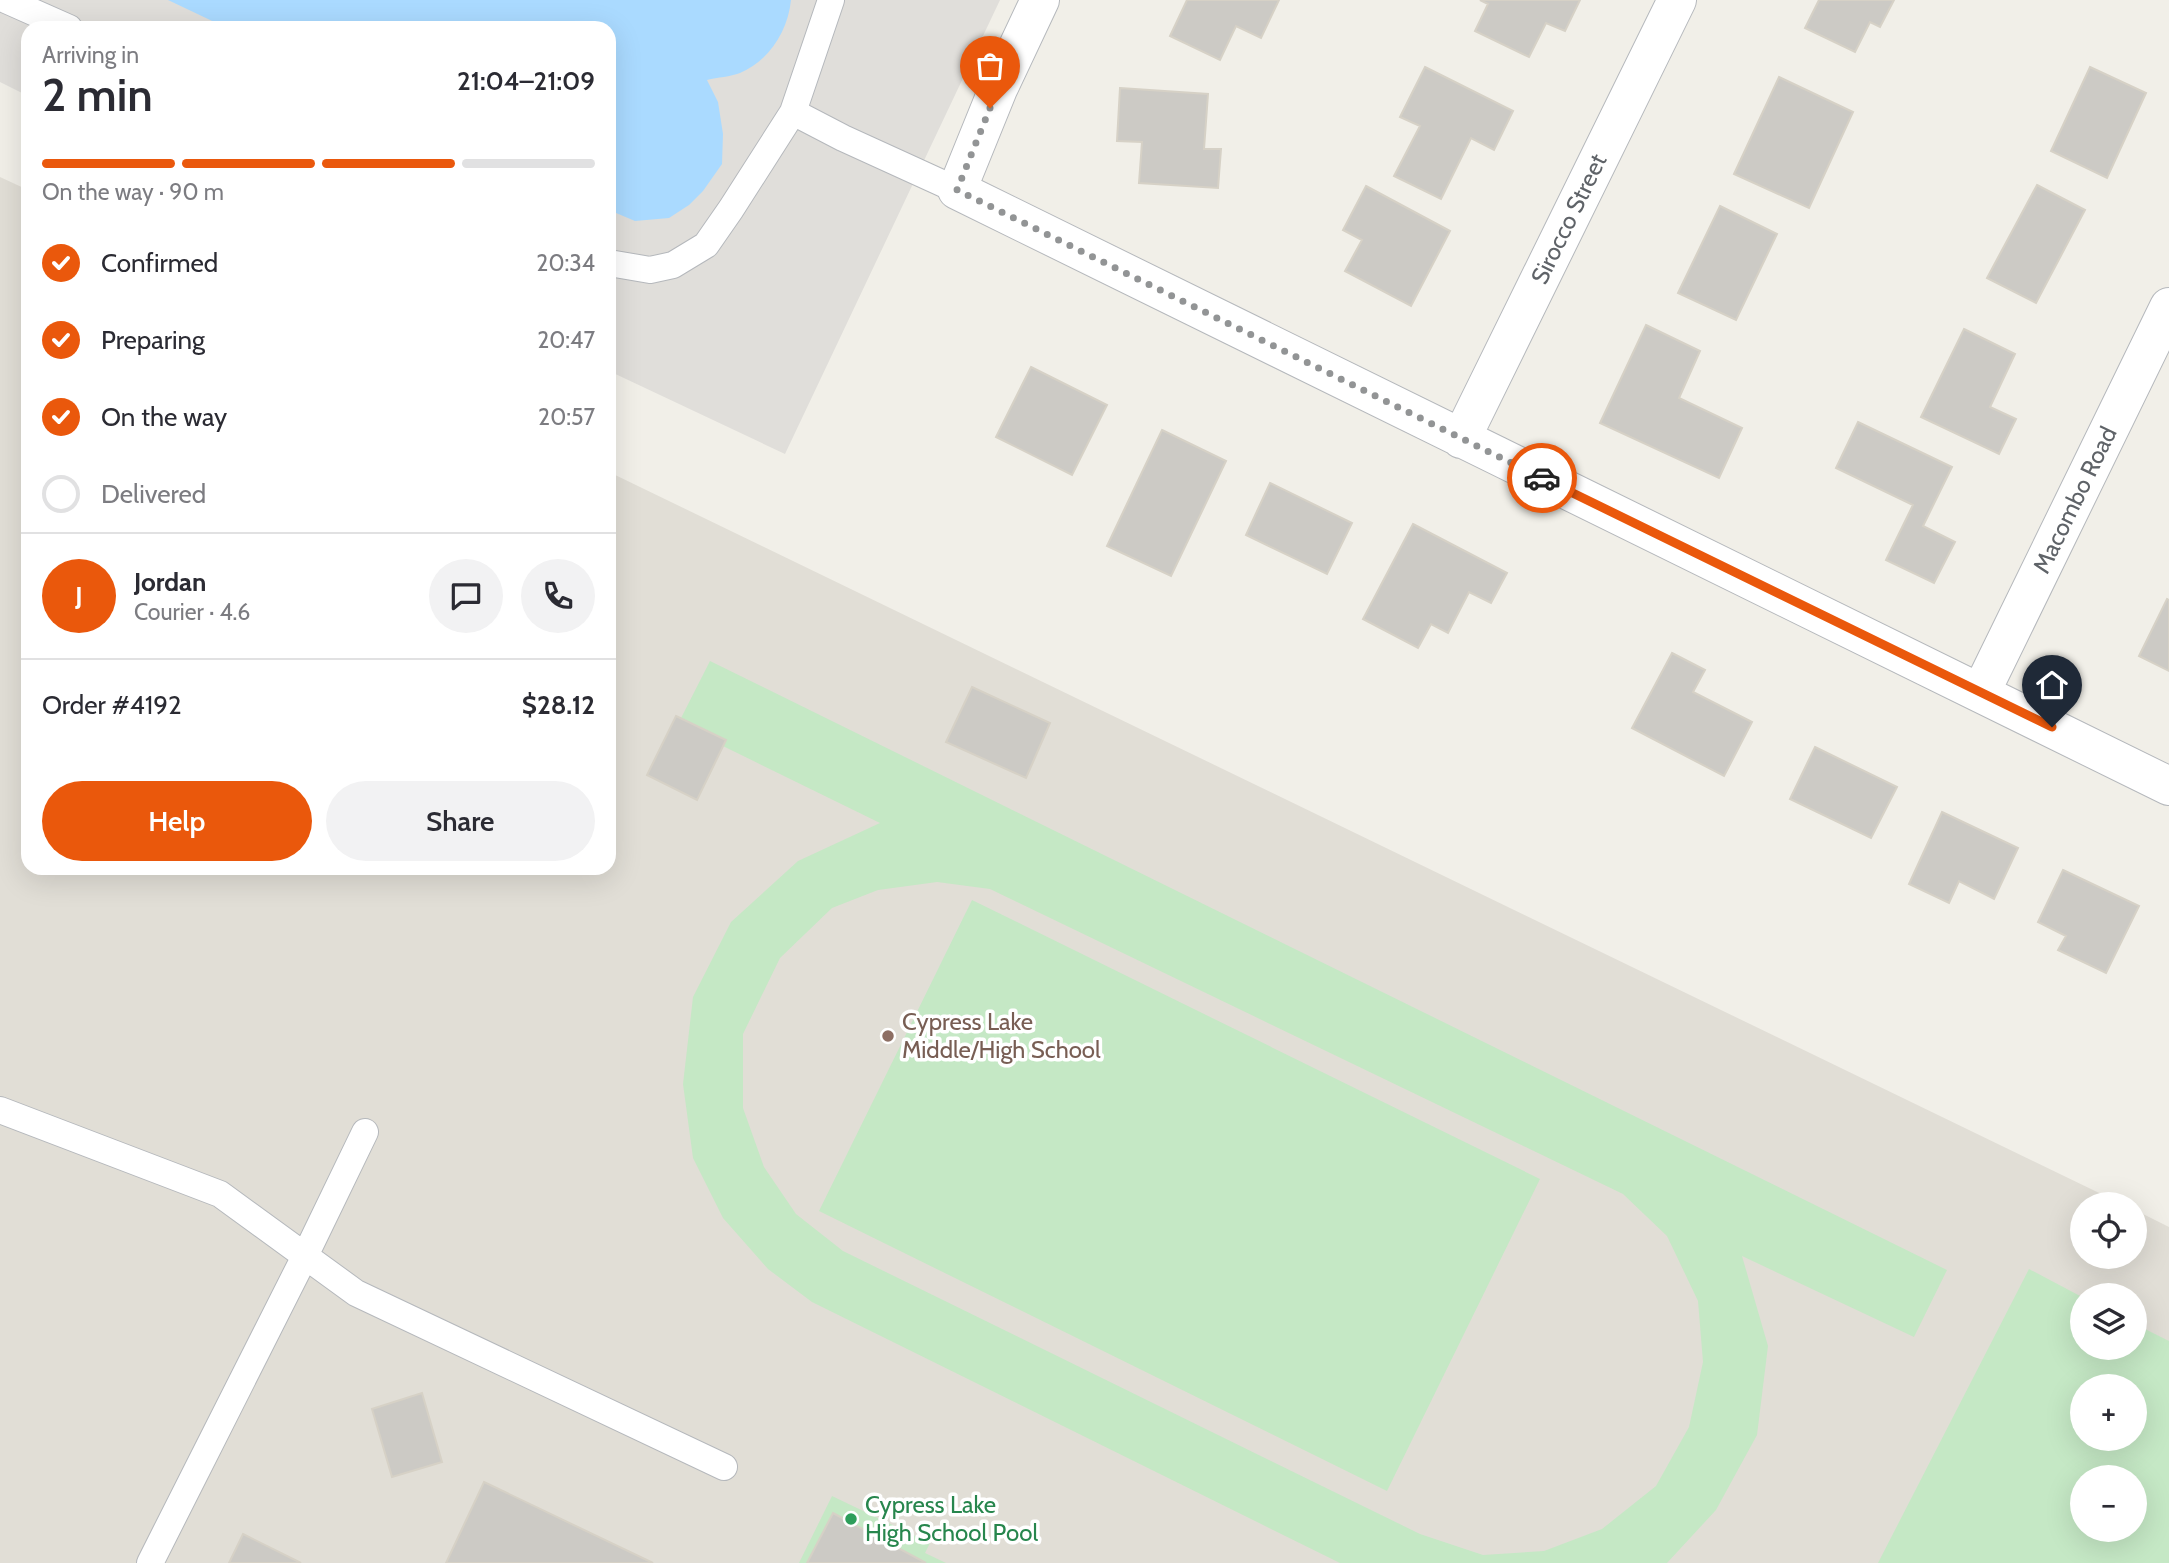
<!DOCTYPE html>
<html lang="en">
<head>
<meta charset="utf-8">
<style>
	:root { --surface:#fff; --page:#f2f2f3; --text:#2b2b33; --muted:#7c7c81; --line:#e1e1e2; --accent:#ea580c }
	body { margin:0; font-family:Cabin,sans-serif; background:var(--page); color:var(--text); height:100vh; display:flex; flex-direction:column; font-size:26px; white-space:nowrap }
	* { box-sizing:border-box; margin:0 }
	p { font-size:23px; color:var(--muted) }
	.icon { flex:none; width:38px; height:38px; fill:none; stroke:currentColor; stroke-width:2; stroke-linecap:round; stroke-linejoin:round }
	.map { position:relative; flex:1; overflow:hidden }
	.side { position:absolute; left:21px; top:21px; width:595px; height:854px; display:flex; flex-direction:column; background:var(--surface); border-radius:21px; box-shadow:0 7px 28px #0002 }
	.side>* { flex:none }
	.tools { position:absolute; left:2070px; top:1192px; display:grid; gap:14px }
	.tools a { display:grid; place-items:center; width:77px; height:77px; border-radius:50%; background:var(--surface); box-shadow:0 7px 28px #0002; font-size:35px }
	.pin { position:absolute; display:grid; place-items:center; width:60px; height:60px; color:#fff; margin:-72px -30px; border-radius:50% 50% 50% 0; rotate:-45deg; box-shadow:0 0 7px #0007 }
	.pin .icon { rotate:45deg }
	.courier { position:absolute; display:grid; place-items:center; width:70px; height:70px; margin:-35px; border:5px solid #ea580c; border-radius:50%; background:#fff; color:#222; box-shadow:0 2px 9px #0007 }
	.summary em { font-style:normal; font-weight:600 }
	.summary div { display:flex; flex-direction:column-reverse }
	.summary { display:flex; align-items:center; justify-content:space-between; height:119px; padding:0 21px }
	h1 { font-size:46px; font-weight:600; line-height:52px }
	.bar { display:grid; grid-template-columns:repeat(4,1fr); gap:10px 7px; align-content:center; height:84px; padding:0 21px }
	.bar i { height:9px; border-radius:5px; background:var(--line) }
	.bar .active { background:var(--accent) }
	.bar p { grid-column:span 4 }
	.line { display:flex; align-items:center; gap:18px; padding:0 21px; border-top:2px solid var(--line) }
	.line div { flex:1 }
	.round { display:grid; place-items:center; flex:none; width:74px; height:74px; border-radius:37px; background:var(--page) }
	ol { padding:0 21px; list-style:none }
	li { display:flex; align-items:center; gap:21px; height:77px }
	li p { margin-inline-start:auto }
	li .icon { padding:7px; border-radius:50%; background:var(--accent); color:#fff; stroke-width:4 }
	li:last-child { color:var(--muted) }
	li i { width:38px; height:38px; border:4px solid var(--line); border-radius:50% }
	.action { display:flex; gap:14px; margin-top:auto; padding:14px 21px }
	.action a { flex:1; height:80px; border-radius:42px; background:var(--accent); color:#fff; font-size:28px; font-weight:600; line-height:80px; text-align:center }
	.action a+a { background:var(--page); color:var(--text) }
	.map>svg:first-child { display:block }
	.industrial { fill:#e0deda }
	.education { fill:#e1ded6; fill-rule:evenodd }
	.green { fill:#c5e8c5; fill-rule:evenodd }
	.water { fill:#aadaff }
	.building { fill:#cccac5; stroke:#d6d1c6; stroke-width:2 }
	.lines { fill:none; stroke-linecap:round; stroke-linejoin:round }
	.lane-casing { stroke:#b5b8bc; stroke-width:28 }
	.street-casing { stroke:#b5b8bc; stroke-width:40 }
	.lane { stroke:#fff; stroke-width:26 }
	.street { stroke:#fff; stroke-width:38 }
	.done { stroke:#929495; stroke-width:7; stroke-dasharray:0 12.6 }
	.route { stroke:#ea580c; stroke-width:9 }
	.education-dot { fill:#8d6e63; stroke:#fff; stroke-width:2.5 }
	.leisure-dot { fill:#2e9e5b; stroke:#fff; stroke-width:2.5 }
	.labels { text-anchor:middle; stroke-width:7; stroke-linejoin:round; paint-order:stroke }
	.street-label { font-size:24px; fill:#5f6368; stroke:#fff }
	.education-label { font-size:24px; fill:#785e54; stroke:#fff; text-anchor:start }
	.leisure-label { font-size:24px; fill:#27864d; stroke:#fff; text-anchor:start }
</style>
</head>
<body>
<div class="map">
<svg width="2169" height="1563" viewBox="0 0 2169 1563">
	<rect width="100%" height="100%" fill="#f1efe8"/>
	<path class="industrial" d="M0 0H1000L785 454 609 371V28H28V96L0 82Z"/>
	<path class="education" d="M0 177 28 190V868H609V472L2122 1204H2082V1256H2135V1210L2169 1227V1563H0ZM2082 1295H2135V1348H2082ZM2082 1386H2135V1438H2082ZM2082 1477H2135V1530H2082Z"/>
	<path class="green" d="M710 661 1947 1270 1914 1337 1742 1256 1768 1346 1757 1435 1716 1510 1667 1563H1340L812 1302 768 1269 723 1218 693 1158 683 1084 693 997 731 922 798 861 880 823 678 724ZM937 882 990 889 1623 1194 1667 1236 1698 1301 1703 1362 1689 1427 1656 1486 1602 1529 1544 1551 1483 1555 1420 1534 843 1251 796 1214 764 1167 743 1108V1034L780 958 832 908 878 890Z
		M972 900 1540 1179 1387 1491 819 1211Z
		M2029 1269 2082 1297V1348H2135V1324L2169 1341V1563H1878ZM2082 1386H2135V1438H2082ZM2082 1477H2135V1530H2082Z
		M832 1496 930 1543 925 1553 946 1563H799Z"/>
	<path class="water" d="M168 0H791C788 31 769 61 740 73 730 77 718 77 707 80L718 102 723 134 722 164 703 191 689 205 669 218 635 221 609 210V28H227Z"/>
	<path class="building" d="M1187 0H1279L1261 38 1236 26 1220 60 1170 36Z
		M1480 0H1580L1565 31 1546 23 1529 57 1475 31 1488 4Z
		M1819 0H1894L1880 27 1870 22 1855 52 1805 28Z
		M1425 67 1513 111 1494 150 1471 138 1441 199 1394 176 1420 126 1400 117Z
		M2090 67 2146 93 2107 178 2051 151Z
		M1779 77 1853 112 1809 208 1734 174Z
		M1120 88 1208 94 1204 149H1221L1218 188 1139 183 1142 142 1117 141Z
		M2037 185 2085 210 2036 303 1987 278Z
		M1366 186 1450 231 1411 306 1345 271 1362 240 1343 230Z
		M1720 206 1777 234 1736 320 1678 293Z
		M1646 325 1700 351 1679 398 1742 428 1719 478 1600 423Z
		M1964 329 2015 354 1990 407 2016 419 1999 454 1921 417Z
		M1031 367 1107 405 1072 475 996 437Z
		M1858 422 1952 467 1923 526 1955 542 1934 583 1886 560 1913 505 1836 468Z
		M1162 430 1226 461 1171 576 1107 546Z
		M1270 483 1352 523 1327 574 1246 535Z
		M1413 524 1507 573 1491 603 1469 592 1448 633 1431 624 1418 648 1363 619Z
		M2167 599 2169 600V671L2139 656Z
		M1672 653 1705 670 1693 692 1752 722 1724 776 1632 728Z
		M972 687 1050 723 1026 778 946 742Z
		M676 716 726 740 697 800 647 775Z
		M1815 747 1897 787 1871 838 1790 799Z
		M1942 812 2018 848 1994 899 1959 881 1949 903 1909 884Z
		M2063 870 2139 906 2106 973 2058 950 2066 936 2038 922Z
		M422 1393 442 1462 392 1477 372 1409Z
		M484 1482 653 1563H446Z
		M833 1513 926 1563H807Z
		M243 1534 301 1563H229Z"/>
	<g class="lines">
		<defs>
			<path id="lane" d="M6 0 69 28
				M793 112 843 138 957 190
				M609 263 650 270 673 265 706 245 731 209 793 112 831 0
				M0 1110 220 1194 356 1293 724 1467
				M150 1563 305 1256 365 1132"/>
			<path id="street" d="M1040 0 998 89 957 190 2169 786
				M1461 439 1677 0
				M1981 692 2169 307"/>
		</defs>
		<use href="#lane" class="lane-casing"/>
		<use href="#street" class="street-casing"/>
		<use href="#lane" class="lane"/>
		<use href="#street" class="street"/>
	</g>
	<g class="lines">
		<path class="done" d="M990 108 957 190 1542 478"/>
		<path class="route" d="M1542 478 2052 727"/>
	</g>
	<circle class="education-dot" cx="888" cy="1036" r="7"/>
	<circle class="leisure-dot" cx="851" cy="1519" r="7"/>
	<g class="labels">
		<g class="street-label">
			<text transform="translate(1569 219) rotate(-64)" y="8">Sirocco Street</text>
			<text transform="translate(2075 500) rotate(-64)" y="8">Macombo Road</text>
		</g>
		<g class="education-label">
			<text x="902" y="1030">Cypress Lake<tspan x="902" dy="28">Middle/High School</tspan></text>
		</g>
		<g class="leisure-label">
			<text x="865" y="1513">Cypress Lake<tspan x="865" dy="28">High School Pool</tspan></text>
		</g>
	</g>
</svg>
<div class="tools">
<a><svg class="icon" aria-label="locate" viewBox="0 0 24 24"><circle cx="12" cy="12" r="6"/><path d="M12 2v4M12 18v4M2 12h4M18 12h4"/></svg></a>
<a><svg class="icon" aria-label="layers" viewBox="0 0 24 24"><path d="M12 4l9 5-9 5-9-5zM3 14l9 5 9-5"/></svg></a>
<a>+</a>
<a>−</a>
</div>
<div class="pin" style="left:990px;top:108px;background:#ea580c"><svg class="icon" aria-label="bag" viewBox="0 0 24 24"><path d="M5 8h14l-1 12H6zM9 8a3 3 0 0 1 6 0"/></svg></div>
<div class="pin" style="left:2052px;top:727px;background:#1f2937"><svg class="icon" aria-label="home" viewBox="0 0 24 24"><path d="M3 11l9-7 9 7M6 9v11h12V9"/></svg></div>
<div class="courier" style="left:1542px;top:478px"><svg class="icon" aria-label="car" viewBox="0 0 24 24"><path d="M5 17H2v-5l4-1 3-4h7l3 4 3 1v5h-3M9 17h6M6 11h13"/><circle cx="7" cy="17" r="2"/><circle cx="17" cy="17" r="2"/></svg></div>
<section class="side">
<div class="summary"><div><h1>2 min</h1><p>Arriving in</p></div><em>21:04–21:09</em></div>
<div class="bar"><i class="active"></i><i class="active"></i><i class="active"></i><i></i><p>On the way · 90 m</p></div>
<ol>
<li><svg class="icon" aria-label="check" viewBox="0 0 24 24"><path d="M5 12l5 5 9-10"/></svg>Confirmed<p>20:34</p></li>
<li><svg class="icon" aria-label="check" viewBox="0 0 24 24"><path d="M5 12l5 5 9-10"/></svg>Preparing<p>20:47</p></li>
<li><svg class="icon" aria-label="check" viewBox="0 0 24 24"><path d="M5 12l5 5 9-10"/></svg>On the way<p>20:57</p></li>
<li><i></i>Delivered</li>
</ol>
<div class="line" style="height:126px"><b class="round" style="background:var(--accent);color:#fff">J</b><div><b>Jordan</b><p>Courier · 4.6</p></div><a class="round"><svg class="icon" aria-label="chat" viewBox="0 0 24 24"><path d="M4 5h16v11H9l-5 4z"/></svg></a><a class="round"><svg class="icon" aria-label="phone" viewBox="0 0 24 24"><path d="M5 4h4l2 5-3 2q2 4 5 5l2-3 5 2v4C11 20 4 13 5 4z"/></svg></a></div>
<div class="line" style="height:91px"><div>Order #4192</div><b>$28.12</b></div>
<div class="action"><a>Help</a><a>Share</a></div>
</section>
</div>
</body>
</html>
